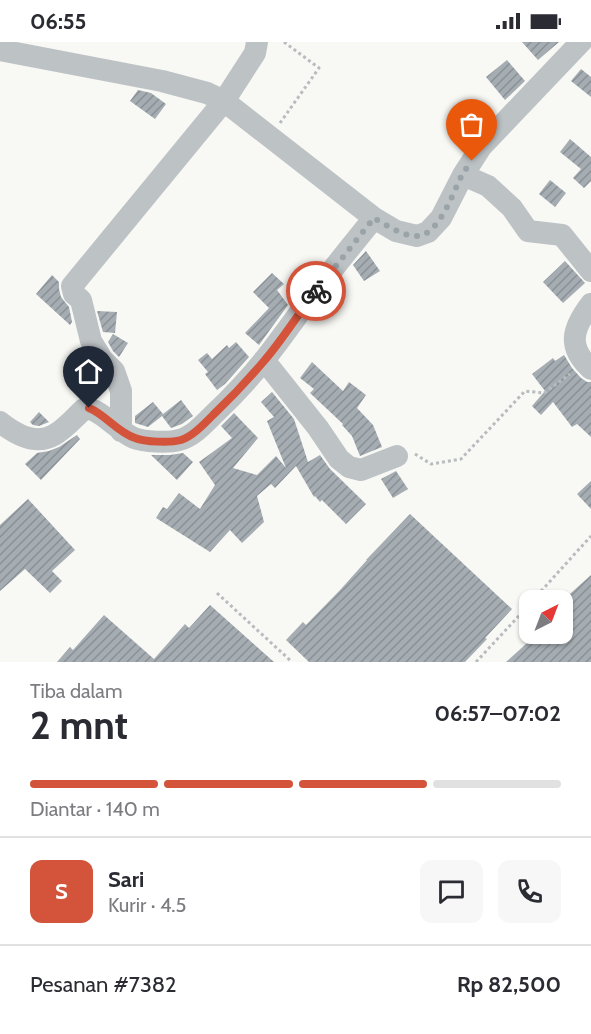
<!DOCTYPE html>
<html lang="id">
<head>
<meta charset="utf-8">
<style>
	:root { --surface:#fff; --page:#f7f7f7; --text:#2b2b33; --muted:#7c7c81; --line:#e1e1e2; --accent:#d3543a }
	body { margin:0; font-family:Cabin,sans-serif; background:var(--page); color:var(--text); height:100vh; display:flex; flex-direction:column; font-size:22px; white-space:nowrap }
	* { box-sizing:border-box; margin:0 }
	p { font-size:20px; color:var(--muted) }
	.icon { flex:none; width:33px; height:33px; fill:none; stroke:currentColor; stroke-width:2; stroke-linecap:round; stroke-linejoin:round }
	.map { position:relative; height:620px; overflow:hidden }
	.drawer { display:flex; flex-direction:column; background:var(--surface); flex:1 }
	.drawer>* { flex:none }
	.needle { width:39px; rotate:42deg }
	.tools { position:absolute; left:519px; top:548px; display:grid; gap:12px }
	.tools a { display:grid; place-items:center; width:54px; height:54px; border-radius:12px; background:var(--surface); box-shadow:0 2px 4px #0004; font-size:30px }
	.pin { position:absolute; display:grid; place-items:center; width:51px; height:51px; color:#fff; margin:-62px -26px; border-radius:50% 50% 50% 0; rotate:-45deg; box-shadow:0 0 6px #0007 }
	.pin .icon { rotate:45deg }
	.courier { position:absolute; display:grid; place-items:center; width:60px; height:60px; margin:-30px; border:4px solid #d3543a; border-radius:50%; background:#fff; color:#222; box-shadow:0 2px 8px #0007 }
	.overview em { font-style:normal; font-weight:700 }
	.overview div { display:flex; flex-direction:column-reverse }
	.overview { display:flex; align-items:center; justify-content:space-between; height:102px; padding:0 30px }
	h1 { font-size:39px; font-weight:700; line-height:45px }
	.bar { display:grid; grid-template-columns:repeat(4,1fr); gap:9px 6px; align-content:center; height:72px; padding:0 30px }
	.bar i { height:8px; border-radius:4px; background:var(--line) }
	.bar .selected { background:var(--accent) }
	.bar p { grid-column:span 4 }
	.line { display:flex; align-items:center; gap:15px; padding:0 30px; border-top:2px solid var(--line) }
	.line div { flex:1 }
	.round { display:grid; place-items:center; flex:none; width:63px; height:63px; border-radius:12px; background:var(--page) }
	.status { display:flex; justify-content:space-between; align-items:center; height:42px; padding:0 30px; background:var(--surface); direction:ltr }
	.status svg { height:16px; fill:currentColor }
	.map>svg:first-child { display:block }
	.building { fill:url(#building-hatch) }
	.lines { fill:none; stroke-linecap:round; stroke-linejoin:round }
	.path { stroke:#b8bcbe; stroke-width:3; stroke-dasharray:3 3; stroke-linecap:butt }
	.minor { stroke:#bdc2c5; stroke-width:22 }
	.done { stroke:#99a3a8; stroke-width:6; stroke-dasharray:0 10.8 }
	.route { stroke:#d3543a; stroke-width:8 }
</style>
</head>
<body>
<div class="status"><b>06:55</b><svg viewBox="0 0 49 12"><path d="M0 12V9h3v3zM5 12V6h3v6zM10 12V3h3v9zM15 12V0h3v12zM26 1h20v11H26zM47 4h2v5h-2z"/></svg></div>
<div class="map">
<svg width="591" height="620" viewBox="0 0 591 620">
	<defs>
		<pattern id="building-hatch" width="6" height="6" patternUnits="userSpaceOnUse" patternTransform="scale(1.5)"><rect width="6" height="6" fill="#a5adb2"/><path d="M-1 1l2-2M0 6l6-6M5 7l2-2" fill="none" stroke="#8a9196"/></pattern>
	</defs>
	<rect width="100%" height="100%" fill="#f8f8f5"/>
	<path class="building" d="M522 0H559L538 18Z
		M507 18 525 39 505 58 486 35Z
		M581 27 591 35V55L571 39Z
		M138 48 151 51 166 62 155 77 130 59Z
		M570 97 591 115V139L584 146 573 136 581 127 560 110Z
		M550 138 566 151 555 165 539 152Z
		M366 209 380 229 364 239 353 223Z
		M565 219 585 241 563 261 543 240Z
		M272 231 284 242 277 248 288 263 259 303 245 291 269 266 253 250Z
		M52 233 59 240V247L61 255 69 265 72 280 70 283 36 252Z
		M97 269 117 270 115 291 103 290Z
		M113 292 128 301 119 315 113 309 108 300Z
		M236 300 249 315 225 342 217 348 205 332 208 330 198 318 207 311 212 317 227 303 229 306Z
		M564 313 572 326 581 336 587 340H591V395L577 382 572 385 553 360 541 373 532 364 545 349 532 332 553 316 555 319Z
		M312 320 343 349 349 340 366 353 357 366 373 383 382 405 360 414 352 394 342 383 343 382 310 351 314 347 300 336Z
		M94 328 104 341 88 353 78 340Z
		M272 350 294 377 308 420 320 413 330 427 366 462 346 482 322 458 320 460 315 454 314 455 296 424 275 446 271 442 257 454 264 480 242 501 230 488 210 510 156 476 163 465 167 467 179 451 200 467 215 443 199 420 232 396 221 384 234 371 258 396 233 426 257 433 276 414 286 426 267 379 274 375 261 360Z
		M181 358 193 374 182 382 171 386 162 374 148 385 135 381V374L153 360 163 372Z
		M39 370 49 380 39 384 33 383 30 380Z
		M77 393 80 397 41 438 25 422 37 411 49 409 59 405Z
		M183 411 193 420 177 438 151 413H170Z
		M396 429 408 447 393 456 381 437Z
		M591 439V467L577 452Z
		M28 457 75 508 52 529 62 539 50 551 25 527 0 549V483Z
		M410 472 512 567 485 596 487 597 465 620H309L286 598 303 580 306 583 341 547 367 518H366Z
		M591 533V620H506L538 591H562V559Z
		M210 563 274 620H57L70 605 73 608 104 573 154 617 185 582 189 586Z"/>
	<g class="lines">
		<path class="path" d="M280 81 319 26 284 0
			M415 412 431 422 461 417 525 349 544 351 570 332
			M217 551 292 620
			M533 558 591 494
			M476 620 530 562"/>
		<path class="minor" d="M0 8 162 39 207 51 224 59 374 176 396 189 417 194 428 190 441 176 463 133 481 105 581 0
			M463 133 488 144 512 166 528 189 562 193 591 229
			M591 262C572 287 567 305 591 327
			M264 318 318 386 339 417 349 425 361 428 397 414
			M0 380C15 392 35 404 54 393 65 387 74 376 84 367 99 364 118 390 134 396 144 400 169 401 179 398 192 395 203 383 212 374 231 356 249 337 265 317 280 298 294 278 309 258 330 230 352 203 374 176
			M121 389V349L114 329 102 317 91 299 81 258 74 252 72 244 224 59 255 11 257 0"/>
	</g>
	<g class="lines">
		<path class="done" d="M316 249 374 176C386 183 404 195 418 194 439 192 453 151 461 135 464 129 468 124 472 119"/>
		<path class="route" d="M89 366C106 373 117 390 135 396 145 400 170 401 181 398 193 394 204 382 213 373 231 356 248 338 264 319 283 297 298 272 316 249"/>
	</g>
</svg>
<div class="tools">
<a><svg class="needle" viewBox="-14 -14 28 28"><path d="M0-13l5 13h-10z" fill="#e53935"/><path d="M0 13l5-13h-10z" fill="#7c7c81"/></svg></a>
</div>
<div class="pin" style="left:472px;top:119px;background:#ea580c"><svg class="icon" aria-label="bag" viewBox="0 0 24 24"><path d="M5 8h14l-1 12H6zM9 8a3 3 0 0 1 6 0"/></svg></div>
<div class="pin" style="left:89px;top:366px;background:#1f2937"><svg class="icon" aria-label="home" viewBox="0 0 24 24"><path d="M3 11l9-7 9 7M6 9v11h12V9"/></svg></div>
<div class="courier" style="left:316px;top:249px"><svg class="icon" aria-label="bike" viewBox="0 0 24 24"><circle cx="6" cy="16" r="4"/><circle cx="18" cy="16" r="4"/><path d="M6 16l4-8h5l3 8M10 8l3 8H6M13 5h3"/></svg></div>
</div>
<section class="drawer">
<div class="overview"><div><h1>2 mnt</h1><p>Tiba dalam</p></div><em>06:57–07:02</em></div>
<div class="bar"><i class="selected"></i><i class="selected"></i><i class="selected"></i><i></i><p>Diantar · 140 m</p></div>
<div class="line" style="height:108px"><b class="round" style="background:var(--accent);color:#fff">S</b><div><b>Sari</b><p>Kurir · 4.5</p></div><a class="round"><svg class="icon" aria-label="chat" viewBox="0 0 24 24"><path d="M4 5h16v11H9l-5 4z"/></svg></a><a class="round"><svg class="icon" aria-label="phone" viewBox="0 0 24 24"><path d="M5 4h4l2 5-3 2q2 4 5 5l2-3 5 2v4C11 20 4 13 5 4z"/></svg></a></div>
<div class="line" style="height:78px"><div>Pesanan #7382</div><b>Rp 82,500</b></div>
</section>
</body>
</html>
